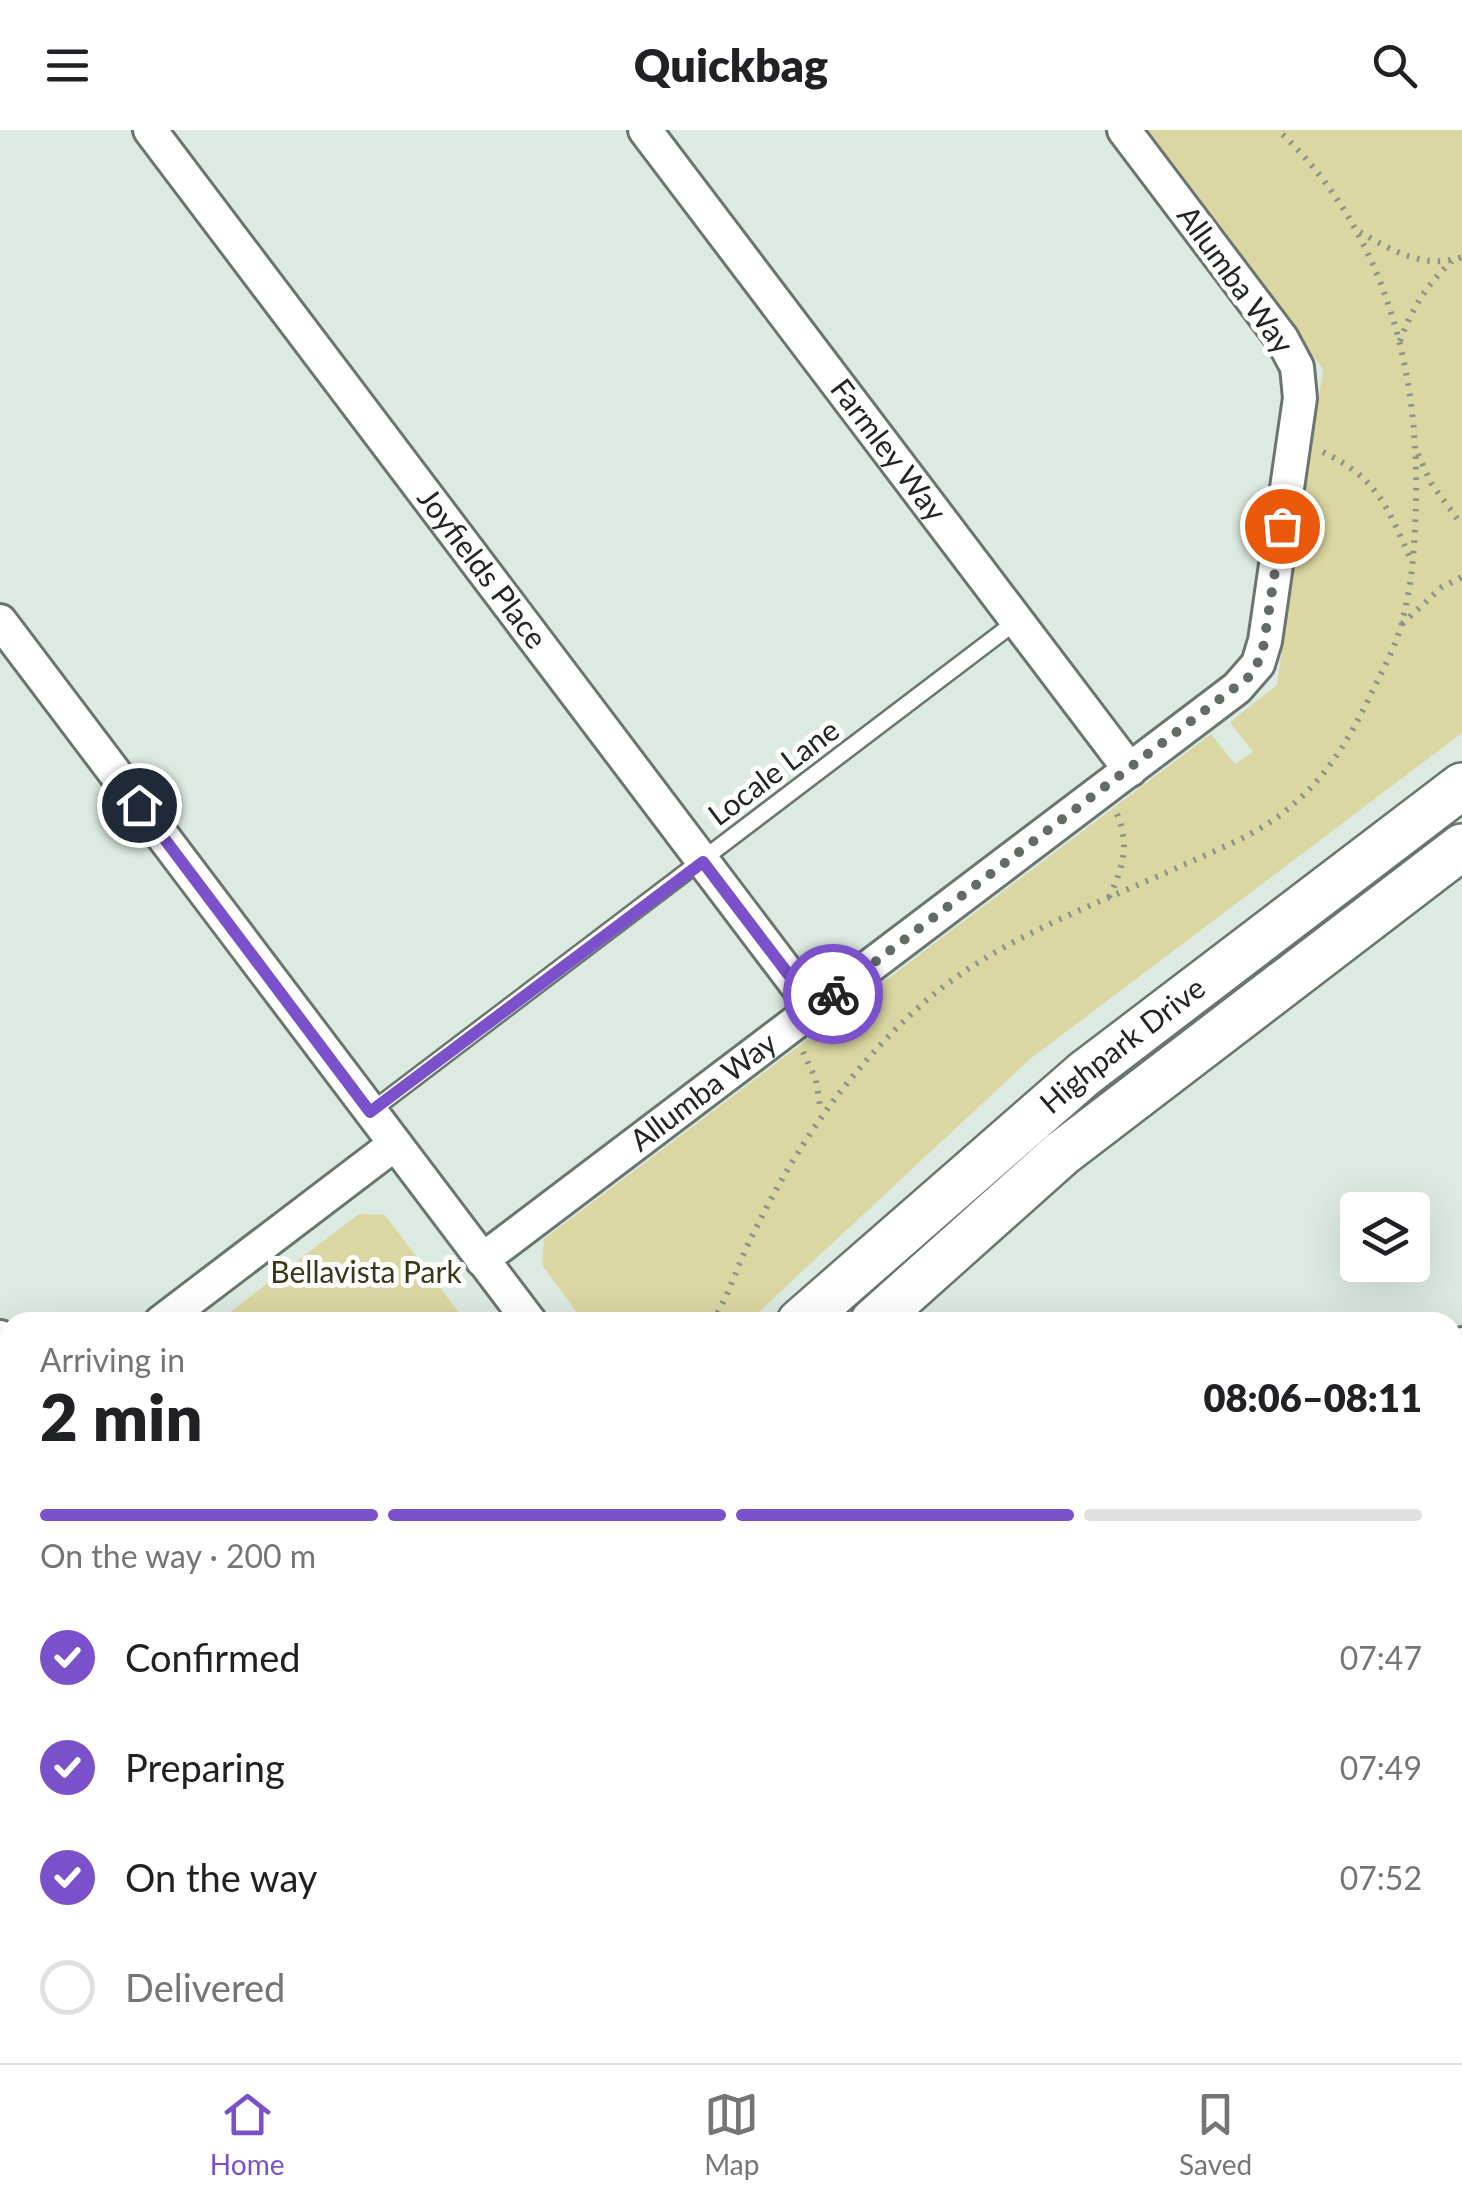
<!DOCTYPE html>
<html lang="en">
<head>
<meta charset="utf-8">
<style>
	:root { --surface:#fff; --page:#f2f2f2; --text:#202124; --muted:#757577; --line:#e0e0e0; --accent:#7a51cb }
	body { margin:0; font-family:Lato,sans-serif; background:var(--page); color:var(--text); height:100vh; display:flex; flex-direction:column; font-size:38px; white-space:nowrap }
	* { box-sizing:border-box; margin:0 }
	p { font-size:32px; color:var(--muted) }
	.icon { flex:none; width:55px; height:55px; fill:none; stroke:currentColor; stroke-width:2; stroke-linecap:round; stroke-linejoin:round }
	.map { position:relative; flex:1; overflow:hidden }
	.panel { position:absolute; left:0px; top:1182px; width:1462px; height:752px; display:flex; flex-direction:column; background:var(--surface); border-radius:30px 30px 0 0; box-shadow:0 10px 40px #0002 }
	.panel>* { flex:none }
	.fabs { position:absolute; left:1340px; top:1062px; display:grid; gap:20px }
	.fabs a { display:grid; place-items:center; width:90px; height:90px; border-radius:10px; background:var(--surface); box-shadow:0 10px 40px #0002; font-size:50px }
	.pin { position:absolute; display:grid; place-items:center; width:85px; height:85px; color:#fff; margin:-42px; border:5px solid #fff; border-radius:50%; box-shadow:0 2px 10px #0007 }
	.courier { position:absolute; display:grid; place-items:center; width:100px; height:100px; margin:-50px; border:8px solid #7a51cb; border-radius:50%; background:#fff; color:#222; box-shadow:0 2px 12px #0007 }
	.headline em { font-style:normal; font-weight:800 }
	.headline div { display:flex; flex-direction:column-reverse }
	.headline { display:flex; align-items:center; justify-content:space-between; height:170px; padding:0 40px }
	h1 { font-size:65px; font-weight:800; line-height:75px }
	.bar { display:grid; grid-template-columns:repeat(4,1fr); gap:15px 10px; align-content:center; height:120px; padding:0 40px }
	.bar i { height:12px; border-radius:8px; background:var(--line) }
	.bar .on { background:var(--accent) }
	.bar p { grid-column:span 4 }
	ol { padding:0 40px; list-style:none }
	li { display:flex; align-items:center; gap:30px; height:110px }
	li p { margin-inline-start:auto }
	li .icon { padding:10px; border-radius:50%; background:var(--accent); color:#fff; stroke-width:4 }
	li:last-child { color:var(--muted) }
	li i { width:55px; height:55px; border:5px solid var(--line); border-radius:50% }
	header { display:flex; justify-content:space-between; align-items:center; height:130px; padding:0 40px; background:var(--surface); font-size:45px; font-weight:800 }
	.menu { display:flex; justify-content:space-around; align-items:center; height:140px; border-top:2px solid var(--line); background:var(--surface); font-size:28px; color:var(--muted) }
	.menu a { display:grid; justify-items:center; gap:5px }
	.menu .on { color:var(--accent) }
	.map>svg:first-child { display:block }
	.green { fill:#dbd7a2 }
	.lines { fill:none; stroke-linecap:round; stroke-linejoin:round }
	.lane-casing { stroke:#69756d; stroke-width:20 }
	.street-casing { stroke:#69756d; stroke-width:38 }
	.secondary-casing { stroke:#69756d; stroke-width:50 }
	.path { stroke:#89938c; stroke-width:6; stroke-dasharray:2.5 8; stroke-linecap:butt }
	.lane { stroke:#fff; stroke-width:15 }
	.street { stroke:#fff; stroke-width:32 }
	.secondary { stroke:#fff; stroke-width:45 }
	.done { stroke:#636b65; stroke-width:10; stroke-dasharray:0 18 }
	.route { stroke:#7a51cb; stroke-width:12 }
	.labels { text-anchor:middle; stroke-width:10; stroke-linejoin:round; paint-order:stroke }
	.street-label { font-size:30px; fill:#212622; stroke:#fff }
	.park-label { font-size:30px; fill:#3a3616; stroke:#fff }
</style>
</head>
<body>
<header><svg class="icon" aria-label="menu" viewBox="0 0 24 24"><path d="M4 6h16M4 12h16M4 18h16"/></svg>Quickbag<svg class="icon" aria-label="search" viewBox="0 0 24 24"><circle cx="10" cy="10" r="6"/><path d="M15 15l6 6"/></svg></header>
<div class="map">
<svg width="1462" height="1933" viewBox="0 0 1462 1933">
	<rect width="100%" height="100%" fill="#ddeae1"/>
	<path class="green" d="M1143 0H1462V603L1030 929 748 1192H584L542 1135 544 1109 1211 604 1235 634 1253 622 1230 592 1277 555 1323 239Z
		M359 1084 385 1085 466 1192H217Z
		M0 1245 10 1248V1616L0 1617Z"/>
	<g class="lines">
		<defs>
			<path id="lane" d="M370 982 1018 490"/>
			<g id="street">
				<path id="s1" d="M150 0 814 878"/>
				<path id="s2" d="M645 0 1130 640"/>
				<path d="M0 491 530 1192"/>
				<path id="s3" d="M482 1130 1237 558 1258 534 1265 511 1300 268 1297 237 1282 209 1124 0"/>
				<path d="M161 1192 395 1014"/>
				<path d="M0 1207 10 1211"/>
				<path d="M1452 1221 1462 1214"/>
				<path d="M1452 1673 1462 1666"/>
				<path d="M1452 1734 1462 1747"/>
				<path d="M882 1933 883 1925"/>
				<path d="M1271 1933 1272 1925"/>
			</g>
			<g id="secondary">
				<path id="s4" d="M800 1192 1084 944 1462 656"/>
				<path d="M873 1192 1061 1024 1462 717"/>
				<path d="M0 1700 10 1699"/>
				<path d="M0 1749 10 1748"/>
				<path d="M423 1925 424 1933"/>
				<path d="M457 1925V1933"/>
			</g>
		</defs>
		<use href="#lane" class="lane-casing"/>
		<use href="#street" class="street-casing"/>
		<use href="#secondary" class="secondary-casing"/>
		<path class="path" d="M1360 102C1390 120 1426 140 1462 127
			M1400 211C1412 178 1426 156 1452 131
			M1323 322C1379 349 1388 379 1412 432
			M1418 324 1431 353 1462 395
			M1402 494 1442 457 1462 447
			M1109 767C1123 738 1130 715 1117 684
			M803 922 816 950 821 981
			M718 1184 727 1192
			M712 1192C729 1166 737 1136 751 1108 795 1018 846 943 920 876 993 810 1093 776 1181 736 1216 720 1254 706 1284 682 1326 649 1349 610 1371 564 1382 541 1396 517 1402 492 1413 452 1415 410 1416 368 1419 232 1380 95 1278 0
			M0 1301H10
			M0 1626 10 1625
			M1408 1925 1414 1933"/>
		<use href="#lane" class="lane"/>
		<use href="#street" class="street"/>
		<use href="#secondary" class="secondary"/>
	</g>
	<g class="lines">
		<path class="done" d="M833 864 1250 546 1262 525 1282 396"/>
		<path class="route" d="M139 675 370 982 703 732 814 878 833 864"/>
	</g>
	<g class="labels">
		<g class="street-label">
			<text transform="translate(1235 150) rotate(54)" y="10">Allumba Way</text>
			<text dy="10" stroke="none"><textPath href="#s2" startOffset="402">Farmley Way</textPath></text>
			<text dy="10" stroke="none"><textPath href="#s1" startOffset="550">Joyfields Place</textPath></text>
			<text transform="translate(774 643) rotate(-37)" y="10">Locale Lane</text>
			<text dy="10" stroke="none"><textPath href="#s4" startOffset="425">Highpark Drive</textPath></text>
			<text dy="10" stroke="none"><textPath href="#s3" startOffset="278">Allumba Way</textPath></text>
		</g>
		<g class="park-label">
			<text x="366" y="1153">Bellavista Park</text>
		</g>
	</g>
</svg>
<div class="fabs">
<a><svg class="icon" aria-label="layers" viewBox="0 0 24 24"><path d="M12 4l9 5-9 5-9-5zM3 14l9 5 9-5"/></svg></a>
</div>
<div class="pin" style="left:1282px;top:396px;background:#ea580c"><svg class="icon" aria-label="bag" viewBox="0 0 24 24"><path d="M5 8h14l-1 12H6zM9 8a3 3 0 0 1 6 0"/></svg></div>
<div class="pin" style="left:139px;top:675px;background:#1f2937"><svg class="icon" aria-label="home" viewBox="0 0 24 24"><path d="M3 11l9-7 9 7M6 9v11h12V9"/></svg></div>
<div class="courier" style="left:833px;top:864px"><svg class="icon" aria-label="bike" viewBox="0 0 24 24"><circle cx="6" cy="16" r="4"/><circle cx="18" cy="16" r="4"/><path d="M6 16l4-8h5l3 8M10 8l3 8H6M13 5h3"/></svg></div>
<section class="panel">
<div class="headline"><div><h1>2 min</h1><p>Arriving in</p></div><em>08:06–08:11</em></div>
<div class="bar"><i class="on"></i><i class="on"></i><i class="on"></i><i></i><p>On the way · 200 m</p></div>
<ol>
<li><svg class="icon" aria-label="check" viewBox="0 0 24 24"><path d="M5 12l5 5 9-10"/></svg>Confirmed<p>07:47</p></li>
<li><svg class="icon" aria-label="check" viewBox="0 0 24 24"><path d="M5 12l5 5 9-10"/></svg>Preparing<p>07:49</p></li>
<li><svg class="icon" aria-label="check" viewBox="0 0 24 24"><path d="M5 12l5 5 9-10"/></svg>On the way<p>07:52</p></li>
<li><i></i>Delivered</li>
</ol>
</section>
</div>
<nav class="menu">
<a class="on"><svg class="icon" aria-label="home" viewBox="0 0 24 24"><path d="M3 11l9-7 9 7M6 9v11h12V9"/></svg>Home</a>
<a><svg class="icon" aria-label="map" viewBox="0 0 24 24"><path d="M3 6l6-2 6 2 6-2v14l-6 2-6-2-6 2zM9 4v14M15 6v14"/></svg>Map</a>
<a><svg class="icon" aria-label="saved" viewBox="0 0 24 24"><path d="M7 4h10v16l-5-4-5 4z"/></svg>Saved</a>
</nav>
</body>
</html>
